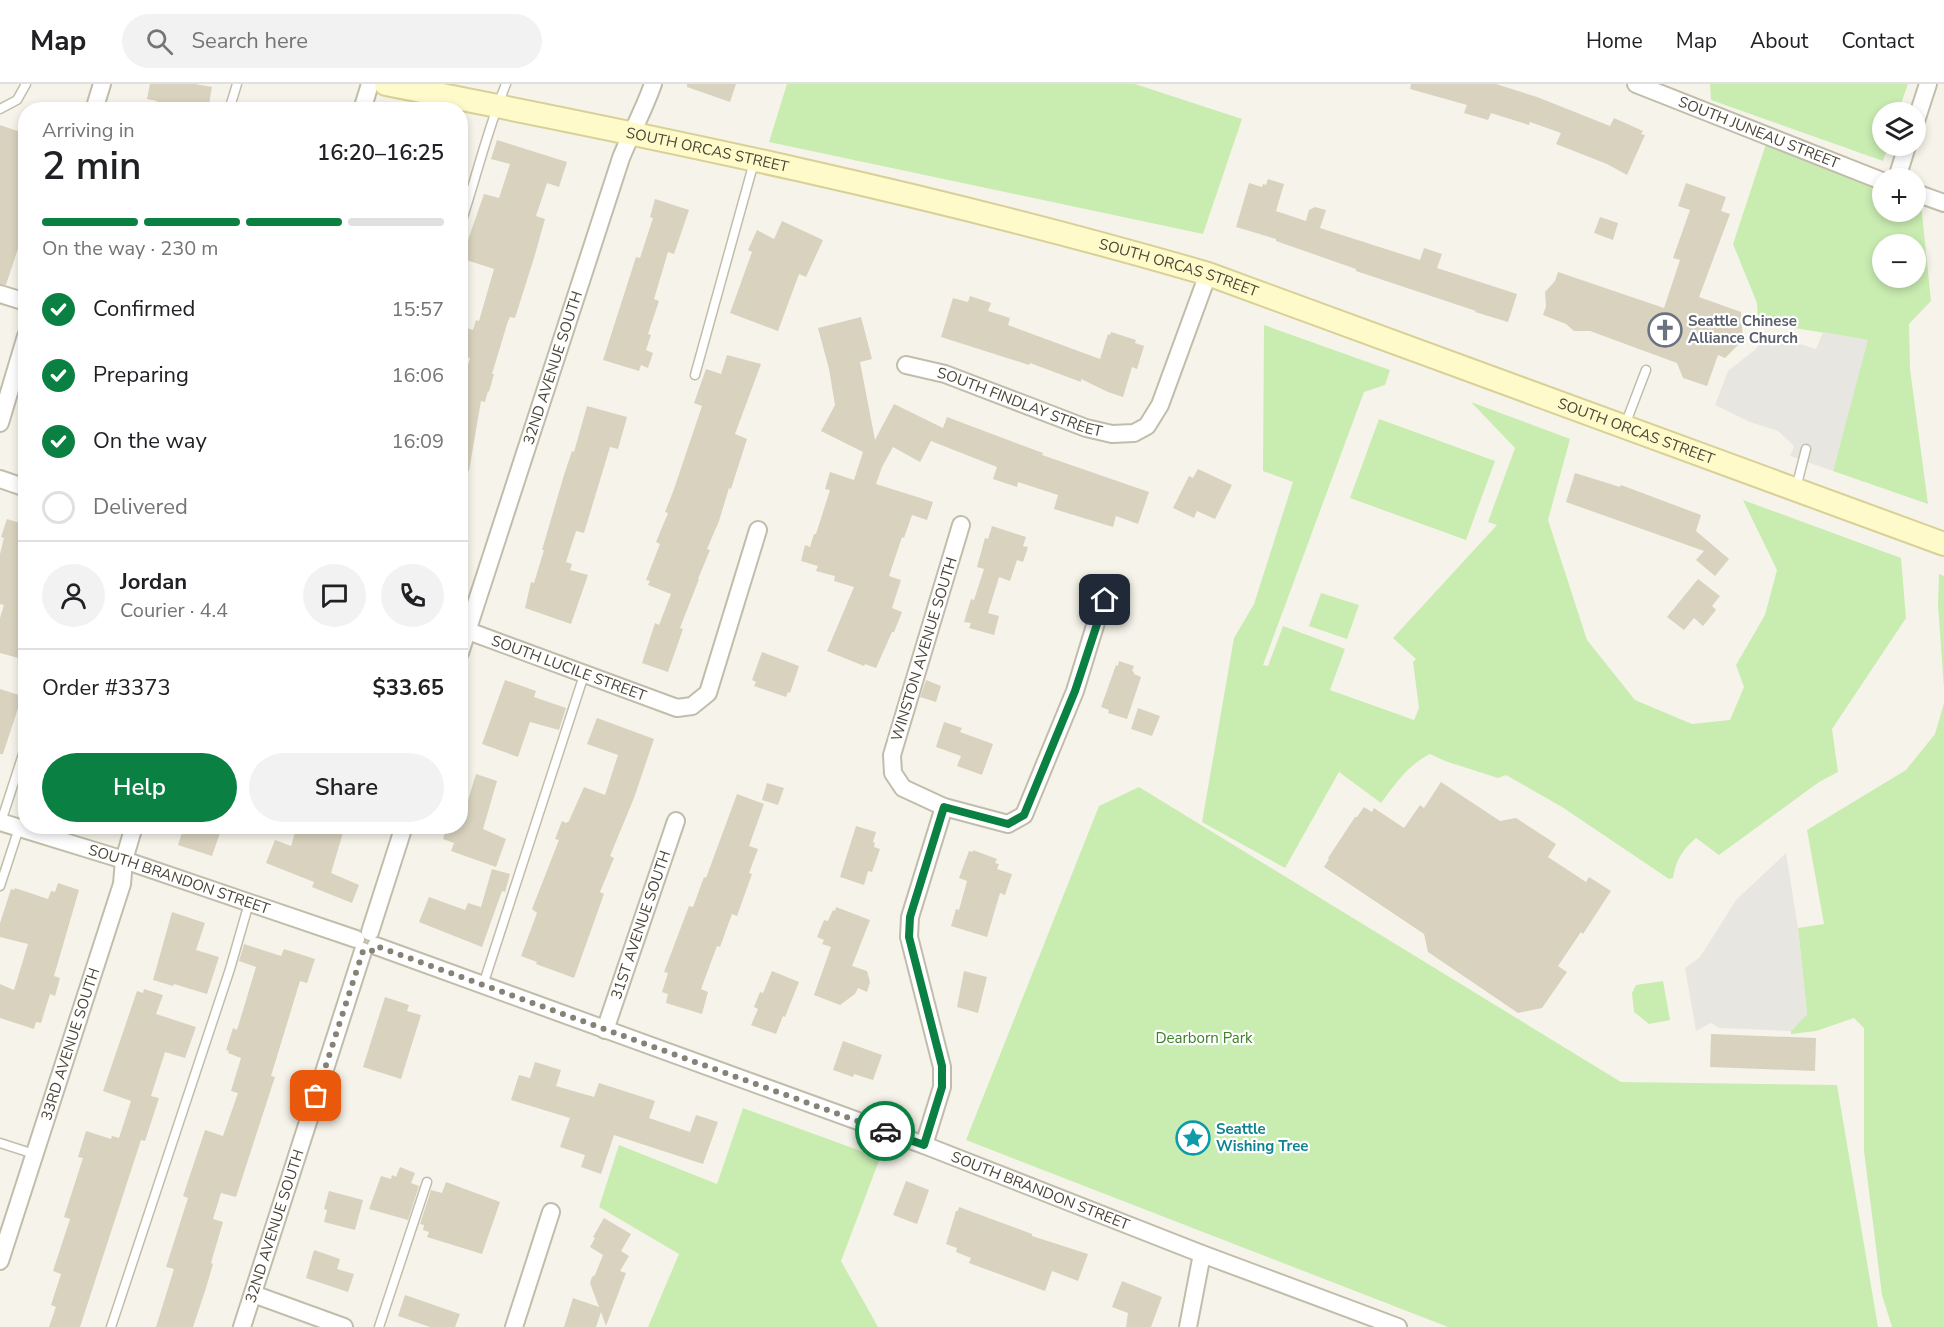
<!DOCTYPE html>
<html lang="en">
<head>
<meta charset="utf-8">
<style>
	:root { --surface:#fff; --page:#f2f2f2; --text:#202124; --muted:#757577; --line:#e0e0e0; --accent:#0b8043 }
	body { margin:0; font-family:"Nunito Sans",sans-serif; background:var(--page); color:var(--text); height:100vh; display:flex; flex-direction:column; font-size:22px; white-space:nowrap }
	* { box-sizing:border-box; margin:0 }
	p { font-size:20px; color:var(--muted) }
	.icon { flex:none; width:33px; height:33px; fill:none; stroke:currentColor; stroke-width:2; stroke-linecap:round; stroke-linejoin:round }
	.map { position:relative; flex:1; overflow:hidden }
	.panel { position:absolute; left:18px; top:18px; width:450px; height:732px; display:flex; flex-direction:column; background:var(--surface); border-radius:24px; box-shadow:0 3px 9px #0003 }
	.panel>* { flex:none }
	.buttons { position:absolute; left:1872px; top:18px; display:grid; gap:12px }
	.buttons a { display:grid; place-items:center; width:54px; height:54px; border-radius:50%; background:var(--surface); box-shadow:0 3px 9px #0003; font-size:30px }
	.pin { position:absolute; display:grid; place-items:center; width:51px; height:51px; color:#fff; margin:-26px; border-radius:12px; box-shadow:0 3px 9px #0006 }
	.courier { position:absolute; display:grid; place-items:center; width:60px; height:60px; margin:-30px; border:4px solid #0b8043; border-radius:50%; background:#fff; color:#222; box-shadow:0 2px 8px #0007 }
	.head em { font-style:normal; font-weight:600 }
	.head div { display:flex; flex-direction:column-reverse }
	.head { display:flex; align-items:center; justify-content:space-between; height:102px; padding:0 24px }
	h1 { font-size:39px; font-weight:600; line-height:45px }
	.bar { display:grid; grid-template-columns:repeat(4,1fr); gap:9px 6px; align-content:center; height:72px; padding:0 24px }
	.bar i { height:8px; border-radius:4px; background:var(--line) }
	.bar .current { background:var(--accent) }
	.bar p { grid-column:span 4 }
	.line { display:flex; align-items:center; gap:15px; padding:0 24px; border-top:2px solid var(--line) }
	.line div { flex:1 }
	.round { display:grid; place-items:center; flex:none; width:63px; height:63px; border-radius:32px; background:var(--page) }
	ol { padding:0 24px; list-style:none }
	li { display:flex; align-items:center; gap:18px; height:66px }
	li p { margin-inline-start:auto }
	li .icon { padding:6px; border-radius:50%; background:var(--accent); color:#fff; stroke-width:4 }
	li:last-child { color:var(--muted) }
	li i { width:33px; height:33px; border:3px solid var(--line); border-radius:50% }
	.action { display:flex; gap:12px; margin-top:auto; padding:12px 24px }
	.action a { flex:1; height:69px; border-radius:36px; background:var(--accent); color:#fff; font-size:24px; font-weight:600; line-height:69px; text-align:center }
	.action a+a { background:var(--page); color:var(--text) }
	header { display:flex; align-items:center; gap:36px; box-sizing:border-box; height:84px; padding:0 30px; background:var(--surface); border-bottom:2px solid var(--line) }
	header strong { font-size:28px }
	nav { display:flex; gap:33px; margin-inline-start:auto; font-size:21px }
	.search { width:420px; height:54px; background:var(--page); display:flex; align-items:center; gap:15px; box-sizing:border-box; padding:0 21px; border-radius:33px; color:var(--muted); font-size:22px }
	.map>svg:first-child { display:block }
	.green { fill:#c9ecb1; fill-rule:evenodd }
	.parking { fill:#e7e6e1 }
	.building { fill:#d8d2be }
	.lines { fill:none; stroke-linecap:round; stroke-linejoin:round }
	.lane-casing { stroke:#c2bdab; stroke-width:11 }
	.street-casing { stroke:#c2bdab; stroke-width:20 }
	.secondary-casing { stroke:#d8d097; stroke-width:26 }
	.lane { stroke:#fff; stroke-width:8 }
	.street { stroke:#fff; stroke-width:16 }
	.secondary { stroke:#fffaca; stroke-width:22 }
	.done { stroke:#868276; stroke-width:6; stroke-dasharray:0 10.8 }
	.route { stroke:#0b8043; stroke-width:8 }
	.labels { text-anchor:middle; stroke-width:4.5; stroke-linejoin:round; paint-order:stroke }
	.street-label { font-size:15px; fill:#4a4537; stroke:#fff }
	.worship-label { font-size:15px; font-weight:bold; fill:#5b616d; stroke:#fff; text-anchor:start }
	.park-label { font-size:15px; fill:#3b8126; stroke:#fff }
	.culture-label { font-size:15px; font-weight:bold; fill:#0d838f; stroke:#fff; text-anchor:start }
</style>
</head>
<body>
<header>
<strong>Map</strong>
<div class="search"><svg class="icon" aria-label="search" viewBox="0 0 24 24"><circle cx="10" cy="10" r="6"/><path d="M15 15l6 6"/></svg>Search here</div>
<nav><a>Home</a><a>Map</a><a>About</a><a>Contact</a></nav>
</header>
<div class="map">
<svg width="1944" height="1243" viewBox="0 0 1944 1243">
	<rect width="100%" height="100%" fill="#f6f4ea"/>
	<path class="green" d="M787 0H1135L1242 35 1203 150 769 58Z
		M1710 0H1908L1898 28H1882V62H1888L1883 77 1711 16Z
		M1766 60 1882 106V128H1916V118L1921 120 1931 217 1909 240 1910 285 1928 420 1833 387 1867 256 1758 238 1757 219 1733 160ZM1882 160H1916V194H1882Z
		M1264 241 1390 286 1385 301 1364 308 1263 581 1268 582 1283 542 1345 565 1330 606 1414 636 1419 624 1413 578 1416 575 1393 554 1497 441 1488 438 1515 364 1471 318 1570 355 1548 436 1587 556 1635 616 1692 640 1730 636 1744 603 1736 581 1765 531 1777 486 1743 416 1901 474 1906 534 1832 645 1838 688 1819 698 1719 771 1696 754C1682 766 1676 776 1673 794L1669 795 1562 723 1506 691 1498 694 1445 677 1430 670C1408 681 1396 699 1381 719L1339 688 1285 784 1202 738 1234 554 1254 520 1293 398 1263 387Z
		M1379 335 1495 377 1466 456 1350 414Z
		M1939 490 1944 492V604L1938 521Z
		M1321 509 1359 521 1347 555 1309 542Z
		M1944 619V1243H1892L1882 1211 1864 1067V944L1854 934 1816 947 1791 950V947L1807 930 1798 844 1824 840 1807 746 1906 686 1935 650Z
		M1139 703 1621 998 1837 1001 1878 1243H1448L966 1056 1099 722Z
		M1663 897 1670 936 1649 940 1634 928 1632 909 1636 901Z
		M743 1024 880 1074 841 1177 878 1243H648L679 1170 599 1123 619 1061 717 1100Z"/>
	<path class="parking" d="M1823 248 1868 256 1833 387 1790 372 1794 362 1778 347 1750 338 1715 321 1728 287 1756 265 1765 249 1816 265Z
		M1786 769 1798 844 1807 930 1791 947 1719 944 1711 939 1696 947 1685 884 1700 873 1736 816Z"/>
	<path class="building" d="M150 0H195L212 3 208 26H155L157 17 147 15Z
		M687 0H736L730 18 687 3Z
		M1411 0H1496L1537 13 1610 42 1614 34 1643 47 1641 50 1645 51 1627 91 1607 80 1556 60 1561 49 1530 38 1529 41 1491 29 1488 36 1464 29 1467 21 1410 5Z
		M0 41 26 50V140L6 201 0 200Z
		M497 56 567 78 559 103 547 99 536 132 545 135 534 174 515 234 510 233 508 237 492 290H494L489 308 488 307 485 318 481 317 469 387 460 386V309L470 274 460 272V242L473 246 476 236 479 237 494 185 460 174V168L465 155 468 156 484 110 499 114 510 80 491 75Z
		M1268 95 1284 100 1276 127 1306 137 1309 126 1315 123 1326 126 1320 144 1420 176 1424 164 1442 170 1437 184 1517 210 1508 238 1475 228 1476 227 1356 187V185L1276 157V155L1236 143 1249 99 1262 103 1263 100 1266 101Z
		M1686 99 1726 113 1721 127 1730 130 1699 213 1741 228 1743 256 1725 274 1718 271 1707 302 1683 294 1677 279 1590 247H1574L1566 240 1543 231 1546 222 1545 208 1555 197 1558 188 1664 224 1680 176 1673 174 1690 126 1678 122Z
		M655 115 689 126 674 170 668 168 654 215 659 217 648 250 651 251 646 266 653 269 648 284 641 281 639 287 603 276 636 173 640 174 653 134 650 133Z
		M1600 133 1618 139 1613 156 1594 149Z
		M782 137 823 156 806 193 799 190 778 247 730 229 752 168 748 166 757 146 774 155Z
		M970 212 991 219 988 227 1010 234 1008 241 1100 275 1108 250 1110 251 1111 248 1136 256 1135 259 1144 262 1137 285 1132 283 1123 313 1108 308 1081 295V298L1030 279 1029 281 941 253 953 214 968 218Z
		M861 233 872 275 860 278 875 356 894 320 943 344 947 333 1043 369 1042 371 1149 408 1138 440 1116 432 1113 443 1054 425 1058 411 1018 398 1017 403 993 395 997 383 931 357 920 378 893 363 882 383 876 400 933 418 927 436 912 431 904 454 902 453 889 492 901 496 892 524 902 528 894 548H892L876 584 865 580 864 582 827 567 854 503 834 497 835 492 816 487 818 482 801 477 805 461 810 463 814 450H816L830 406 825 405 830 388 854 396 863 368 821 347 835 321 829 285 818 244Z
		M727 271 761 280 735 350 747 355 731 405 729 404 719 437 707 465 710 466 698 495H699L680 544 683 545 668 588 642 579 655 539 659 541 671 510 648 501 650 497 646 496 660 460 656 458 668 429 665 428 674 405 702 322 694 319 706 285 721 290Z
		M587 322 627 333 618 365 610 363 584 449 576 447 566 478 572 480 570 486 588 491 571 540 525 524 531 498 534 499 544 466H542L564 391 572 367 574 368Z
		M1198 385 1232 401 1215 435 1197 427 1194 434 1173 424 1189 392 1193 394Z
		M1575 389 1620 403 1621 401 1701 431 1696 447 1729 475 1715 492 1696 476 1704 467 1566 418Z
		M7 435 26 441V576L0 569V534L4 521 0 520V470L4 454 1 453Z
		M992 442 1026 453 1023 462 1028 463 1023 478 1017 476 1010 497 999 493 988 529 999 532 994 551 969 544 971 539 964 538 971 515 974 516 984 485 977 483 985 454 988 455Z
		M1698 495 1720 512 1712 522 1716 526 1703 542 1694 534 1684 546 1667 533Z
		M762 568 799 582 790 609 788 608 786 613 754 602 756 598 752 596Z
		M1119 577 1134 582 1132 587 1134 588V590L1141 593 1127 635 1108 629 1109 626 1101 623 1116 581 1118 582Z
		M505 596 536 607 534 613 566 624 559 646 530 638 518 673 482 660Z
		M926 596 941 602 936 618 920 613Z
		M0 605 22 612 3 670H0Z
		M1138 624 1160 632 1152 652 1131 645Z
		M597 634 654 655 634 714 610 772 614 774 600 808 604 810 574 894 536 880 537 878 521 872 537 829 532 825 559 756 555 755 562 737 566 739 569 737 584 703 605 711 618 671 587 660Z
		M944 638 962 644 960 648 993 660 982 691 957 682 961 672 936 663Z
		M476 690 497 697 483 745 506 755 496 783 451 767 454 759 443 755 447 742H460Z
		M1441 698 1500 737 1516 734 1556 760 1548 773 1586 798 1589 793 1611 807 1583 850 1581 848 1558 882 1567 888 1542 924 1518 929 1428 868 1424 850 1324 783 1329 775 1328 774 1355 733H1357L1364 723 1372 728 1374 724 1404 744 1420 721 1424 724Z
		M767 699 784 704 778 721 762 716Z
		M737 710 764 720 749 762 758 765 749 789 752 790 737 832 732 830 720 863 717 862 701 905 708 908 702 930 666 919 668 910 662 908 668 889 664 888 689 822 693 823 704 793 706 794Z
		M184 742H210L221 746 212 772 178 761Z
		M297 742H345L331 789 359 801 352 819 312 803 314 798 266 779 275 756 291 762Z
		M856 742 876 748 873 758 875 759 874 763 880 765 872 788 868 787 864 801 840 793Z
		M973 766 997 775 995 779 999 780 997 785 1012 790 1005 811 1000 809 987 853 951 842 956 825 959 826 967 797 959 794 969 767 973 768Z
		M492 785 510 790 505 808 502 807 482 863 419 838 429 813 465 826 468 819 481 823Z
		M58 799 79 806 54 892 60 894 55 912 50 910 41 939 36 938 34 945 0 934V900L14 906 28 860 0 853V839L11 805 14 806 15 804 48 815 51 807 55 808Z
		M836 823 870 836 852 882 867 887 870 898 867 908 858 904 855 910 840 921 814 911 831 863 822 860 824 856 817 853 824 836 828 837 833 826 835 827Z
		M172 828 205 839 196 866 219 873 207 910 174 900 173 902 153 896Z
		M244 860 281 872 284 865 315 875 307 899 300 897 271 992 275 993 272 1002 236 1113 221 1109 213 1135 223 1138 211 1179 213 1180 206 1204 193 1243H156L174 1185 166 1183 188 1114 183 1112 205 1046 223 1052 238 1009 231 1007 241 974 228 969 229 967 226 966 233 944 237 946 256 883 239 877Z
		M772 887 799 898 785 933 783 932 776 950 751 941 758 925 754 923 760 908 763 909Z
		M964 887 987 893 978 929 957 923Z
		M144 905 163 911 156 930 196 943 185 974 165 968 151 1012 159 1014 145 1057 141 1056 80 1243H49L56 1223 51 1221 61 1190 53 1187 70 1135 64 1133 83 1074 78 1073 86 1047 111 1055 112 1052 119 1054 131 1017 103 1007 137 907 143 909Z
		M385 913 409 921 407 927 421 931 401 995 363 983Z
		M1711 950 1816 954 1815 987 1710 983Z
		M843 957 882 971 873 996 854 990 853 993 833 986Z
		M535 978 561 986 556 1002 594 1013 599 999 655 1017 649 1034 690 1048 696 1031 718 1038 703 1080 614 1051 601 1090 581 1083 585 1071 560 1063 570 1034 511 1016 519 991 530 994Z
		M400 1083 415 1089 411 1099 419 1102 408 1136 369 1125 381 1092 391 1095 392 1091 396 1093Z
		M906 1097 929 1106 917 1140 893 1131Z
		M446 1098 500 1118 482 1170 427 1153 429 1148 423 1146 424 1141 420 1140 431 1106 442 1109Z
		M329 1107 363 1116 355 1146 324 1138 327 1126 324 1125Z
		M959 1123 1032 1150V1152L1088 1170 1078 1197 1052 1187 1045 1207 969 1179 971 1174 956 1168 957 1164 946 1160 956 1127H958Z
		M604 1134 631 1150 621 1167 629 1172 620 1187 626 1189 606 1242 601 1228 596 1243H564L573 1214 599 1223 590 1199 592 1193 595 1191 603 1171 590 1163 595 1154 593 1153Z
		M314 1166 340 1175 337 1185 354 1190 348 1208 306 1194Z
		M1122 1197 1162 1213 1151 1243H1126L1128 1229 1112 1223Z
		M405 1211 460 1230 455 1243H430L398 1232Z"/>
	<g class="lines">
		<defs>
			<path id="lane" d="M0 25 17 16 26 0
				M229 26 237 0
				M460 142C476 95 487 46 506 0
				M695 291 754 78
				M1625 341 1646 286
				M1796 404 1806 365
				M1 738 26 661
				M0 802 19 744
				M483 901 584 591
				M0 1059 34 1070
				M111 1243 230 885 249 819
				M379 1243 427 1098"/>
			<g id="street">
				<path id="s1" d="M1636 0 1882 97"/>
				<path d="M94 26 102 0"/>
				<path d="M362 26 370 0"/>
				<path d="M1916 37 1928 0"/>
				<path d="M1897 94 1907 62"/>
				<path d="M1916 109 1944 119"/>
				<path d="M0 210 26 218"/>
				<path id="s2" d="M906 281 945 290 1086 344 1112 350 1134 349 1147 342 1160 321 1208 190"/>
				<path d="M0 339 26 252"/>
				<path d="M0 395 26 404"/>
				<path d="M961 441 892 671 893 689 903 704 944 723 1008 740 1024 731 1075 607 1098 532 1111 500"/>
				<path id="s3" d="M460 544 677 624 692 622 708 609 758 446"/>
				<path id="s4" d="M460 569 621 74C631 49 644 26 653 0"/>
				<path id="s5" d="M0 738 124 776 356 855"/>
				<path d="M370 848 404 742"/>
				<path id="s6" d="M376 862 924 1061 1202 1170 1398 1243"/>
				<path id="s7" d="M605 946 676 737"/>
				<path d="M924 1061 942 1003V983L909 853 910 833 944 723"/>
				<path id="s8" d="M0 1177 122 800 124 776 134 742"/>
				<path d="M253 1210 344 1243"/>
				<path id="s9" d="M242 1243 363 867"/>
				<path d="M514 1243 551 1128"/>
				<path d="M1188 1243 1202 1170"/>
			</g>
			<g id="secondary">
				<path id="s10" d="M386 0C662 54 938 111 1208 190L1944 460"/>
			</g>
		</defs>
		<use href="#lane" class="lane-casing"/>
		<use href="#street" class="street-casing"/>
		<use href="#secondary" class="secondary-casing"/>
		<use href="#lane" class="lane"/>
		<use href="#street" class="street"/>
		<use href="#secondary" class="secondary"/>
	</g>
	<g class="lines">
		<path class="done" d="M316 1012 363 867 371 868 376 862 885 1047"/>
		<path class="route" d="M885 1047 924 1061 942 1003V982L909 853 910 833 944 723 1008 740 1024 731 1075 607 1105 516"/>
	</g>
	<defs>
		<symbol id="church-ring" viewBox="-11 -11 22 22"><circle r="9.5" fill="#fff" stroke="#6b7280" stroke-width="1.5"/><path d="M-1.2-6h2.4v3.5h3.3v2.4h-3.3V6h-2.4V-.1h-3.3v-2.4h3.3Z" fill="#6b7280"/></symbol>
		<symbol id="sight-ring" viewBox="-11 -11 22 22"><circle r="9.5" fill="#fff" stroke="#0f9aa8" stroke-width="1.5"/><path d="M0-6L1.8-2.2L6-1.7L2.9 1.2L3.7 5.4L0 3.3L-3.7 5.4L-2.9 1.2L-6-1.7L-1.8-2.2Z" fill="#0f9aa8"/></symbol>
	</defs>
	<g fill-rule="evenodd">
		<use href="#church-ring" x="1646" y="227" width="38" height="38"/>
		<use href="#sight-ring" x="1174" y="1035" width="38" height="38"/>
	</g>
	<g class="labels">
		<g class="street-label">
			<text dy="5" stroke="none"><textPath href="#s1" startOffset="132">SOUTH JUNEAU STREET</textPath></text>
			<text dy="5" stroke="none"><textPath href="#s10" startOffset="328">SOUTH ORCAS STREET</textPath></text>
			<text dy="5" stroke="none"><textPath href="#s10" startOffset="814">SOUTH ORCAS STREET</textPath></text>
			<text dy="5" stroke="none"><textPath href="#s4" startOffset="300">32ND AVENUE SOUTH</textPath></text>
			<text dy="5" stroke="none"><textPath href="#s2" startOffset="120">SOUTH FINDLAY STREET</textPath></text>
			<text dy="5" stroke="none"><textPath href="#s10" startOffset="1300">SOUTH ORCAS STREET</textPath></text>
			<text transform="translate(924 565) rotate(-73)" y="5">WINSTON AVENUE SOUTH</text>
			<text dy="5" stroke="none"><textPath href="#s3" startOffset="116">SOUTH LUCILE STREET</textPath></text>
			<text dy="5" stroke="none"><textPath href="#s5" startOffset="188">SOUTH BRANDON STREET</textPath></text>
			<text dy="5" stroke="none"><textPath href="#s7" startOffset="111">31ST AVENUE SOUTH</textPath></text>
			<text dy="5" stroke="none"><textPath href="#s8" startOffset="228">33RD AVENUE SOUTH</textPath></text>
			<text dy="5" stroke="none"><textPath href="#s6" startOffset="708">SOUTH BRANDON STREET</textPath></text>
			<text dy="5" stroke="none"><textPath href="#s9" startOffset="106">32ND AVENUE SOUTH</textPath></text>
		</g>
		<g class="worship-label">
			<text x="1688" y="242">Seattle Chinese<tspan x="1688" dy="17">Alliance Church</tspan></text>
		</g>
		<g class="park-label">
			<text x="1204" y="959">Dearborn Park</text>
		</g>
		<g class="culture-label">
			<text x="1216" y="1050">Seattle<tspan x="1216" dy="17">Wishing Tree</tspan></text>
		</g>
	</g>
</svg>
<div class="buttons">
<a><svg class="icon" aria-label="layers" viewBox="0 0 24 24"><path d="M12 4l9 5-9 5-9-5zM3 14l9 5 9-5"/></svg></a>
<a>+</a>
<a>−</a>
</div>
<div class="pin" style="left:316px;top:1012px;background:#ea580c"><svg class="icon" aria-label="bag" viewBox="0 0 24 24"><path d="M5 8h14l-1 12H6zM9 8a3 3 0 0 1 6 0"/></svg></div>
<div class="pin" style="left:1105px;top:516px;background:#1f2937"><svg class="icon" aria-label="home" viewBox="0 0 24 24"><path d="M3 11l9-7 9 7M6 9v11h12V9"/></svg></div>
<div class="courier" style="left:885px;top:1047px"><svg class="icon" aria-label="car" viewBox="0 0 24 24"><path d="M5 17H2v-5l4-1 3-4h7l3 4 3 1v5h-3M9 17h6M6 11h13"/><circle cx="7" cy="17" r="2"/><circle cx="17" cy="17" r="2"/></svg></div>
<section class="panel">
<div class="head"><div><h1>2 min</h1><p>Arriving in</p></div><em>16:20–16:25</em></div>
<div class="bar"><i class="current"></i><i class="current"></i><i class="current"></i><i></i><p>On the way · 230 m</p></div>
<ol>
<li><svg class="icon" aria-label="check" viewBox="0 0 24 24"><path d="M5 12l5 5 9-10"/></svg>Confirmed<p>15:57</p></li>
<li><svg class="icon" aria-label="check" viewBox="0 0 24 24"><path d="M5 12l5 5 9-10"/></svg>Preparing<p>16:06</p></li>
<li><svg class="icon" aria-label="check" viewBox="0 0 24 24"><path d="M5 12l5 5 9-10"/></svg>On the way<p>16:09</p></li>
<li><i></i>Delivered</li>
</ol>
<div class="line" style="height:108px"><a class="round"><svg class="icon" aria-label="person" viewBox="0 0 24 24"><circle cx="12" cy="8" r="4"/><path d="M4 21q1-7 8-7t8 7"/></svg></a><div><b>Jordan</b><p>Courier · 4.4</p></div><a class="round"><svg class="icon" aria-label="chat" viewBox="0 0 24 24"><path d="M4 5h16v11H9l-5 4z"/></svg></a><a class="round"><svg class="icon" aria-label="phone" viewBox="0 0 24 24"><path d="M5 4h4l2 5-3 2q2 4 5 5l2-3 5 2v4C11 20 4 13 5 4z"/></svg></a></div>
<div class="line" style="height:78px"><div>Order #3373</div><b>$33.65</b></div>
<div class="action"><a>Help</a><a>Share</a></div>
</section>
</div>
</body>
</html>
